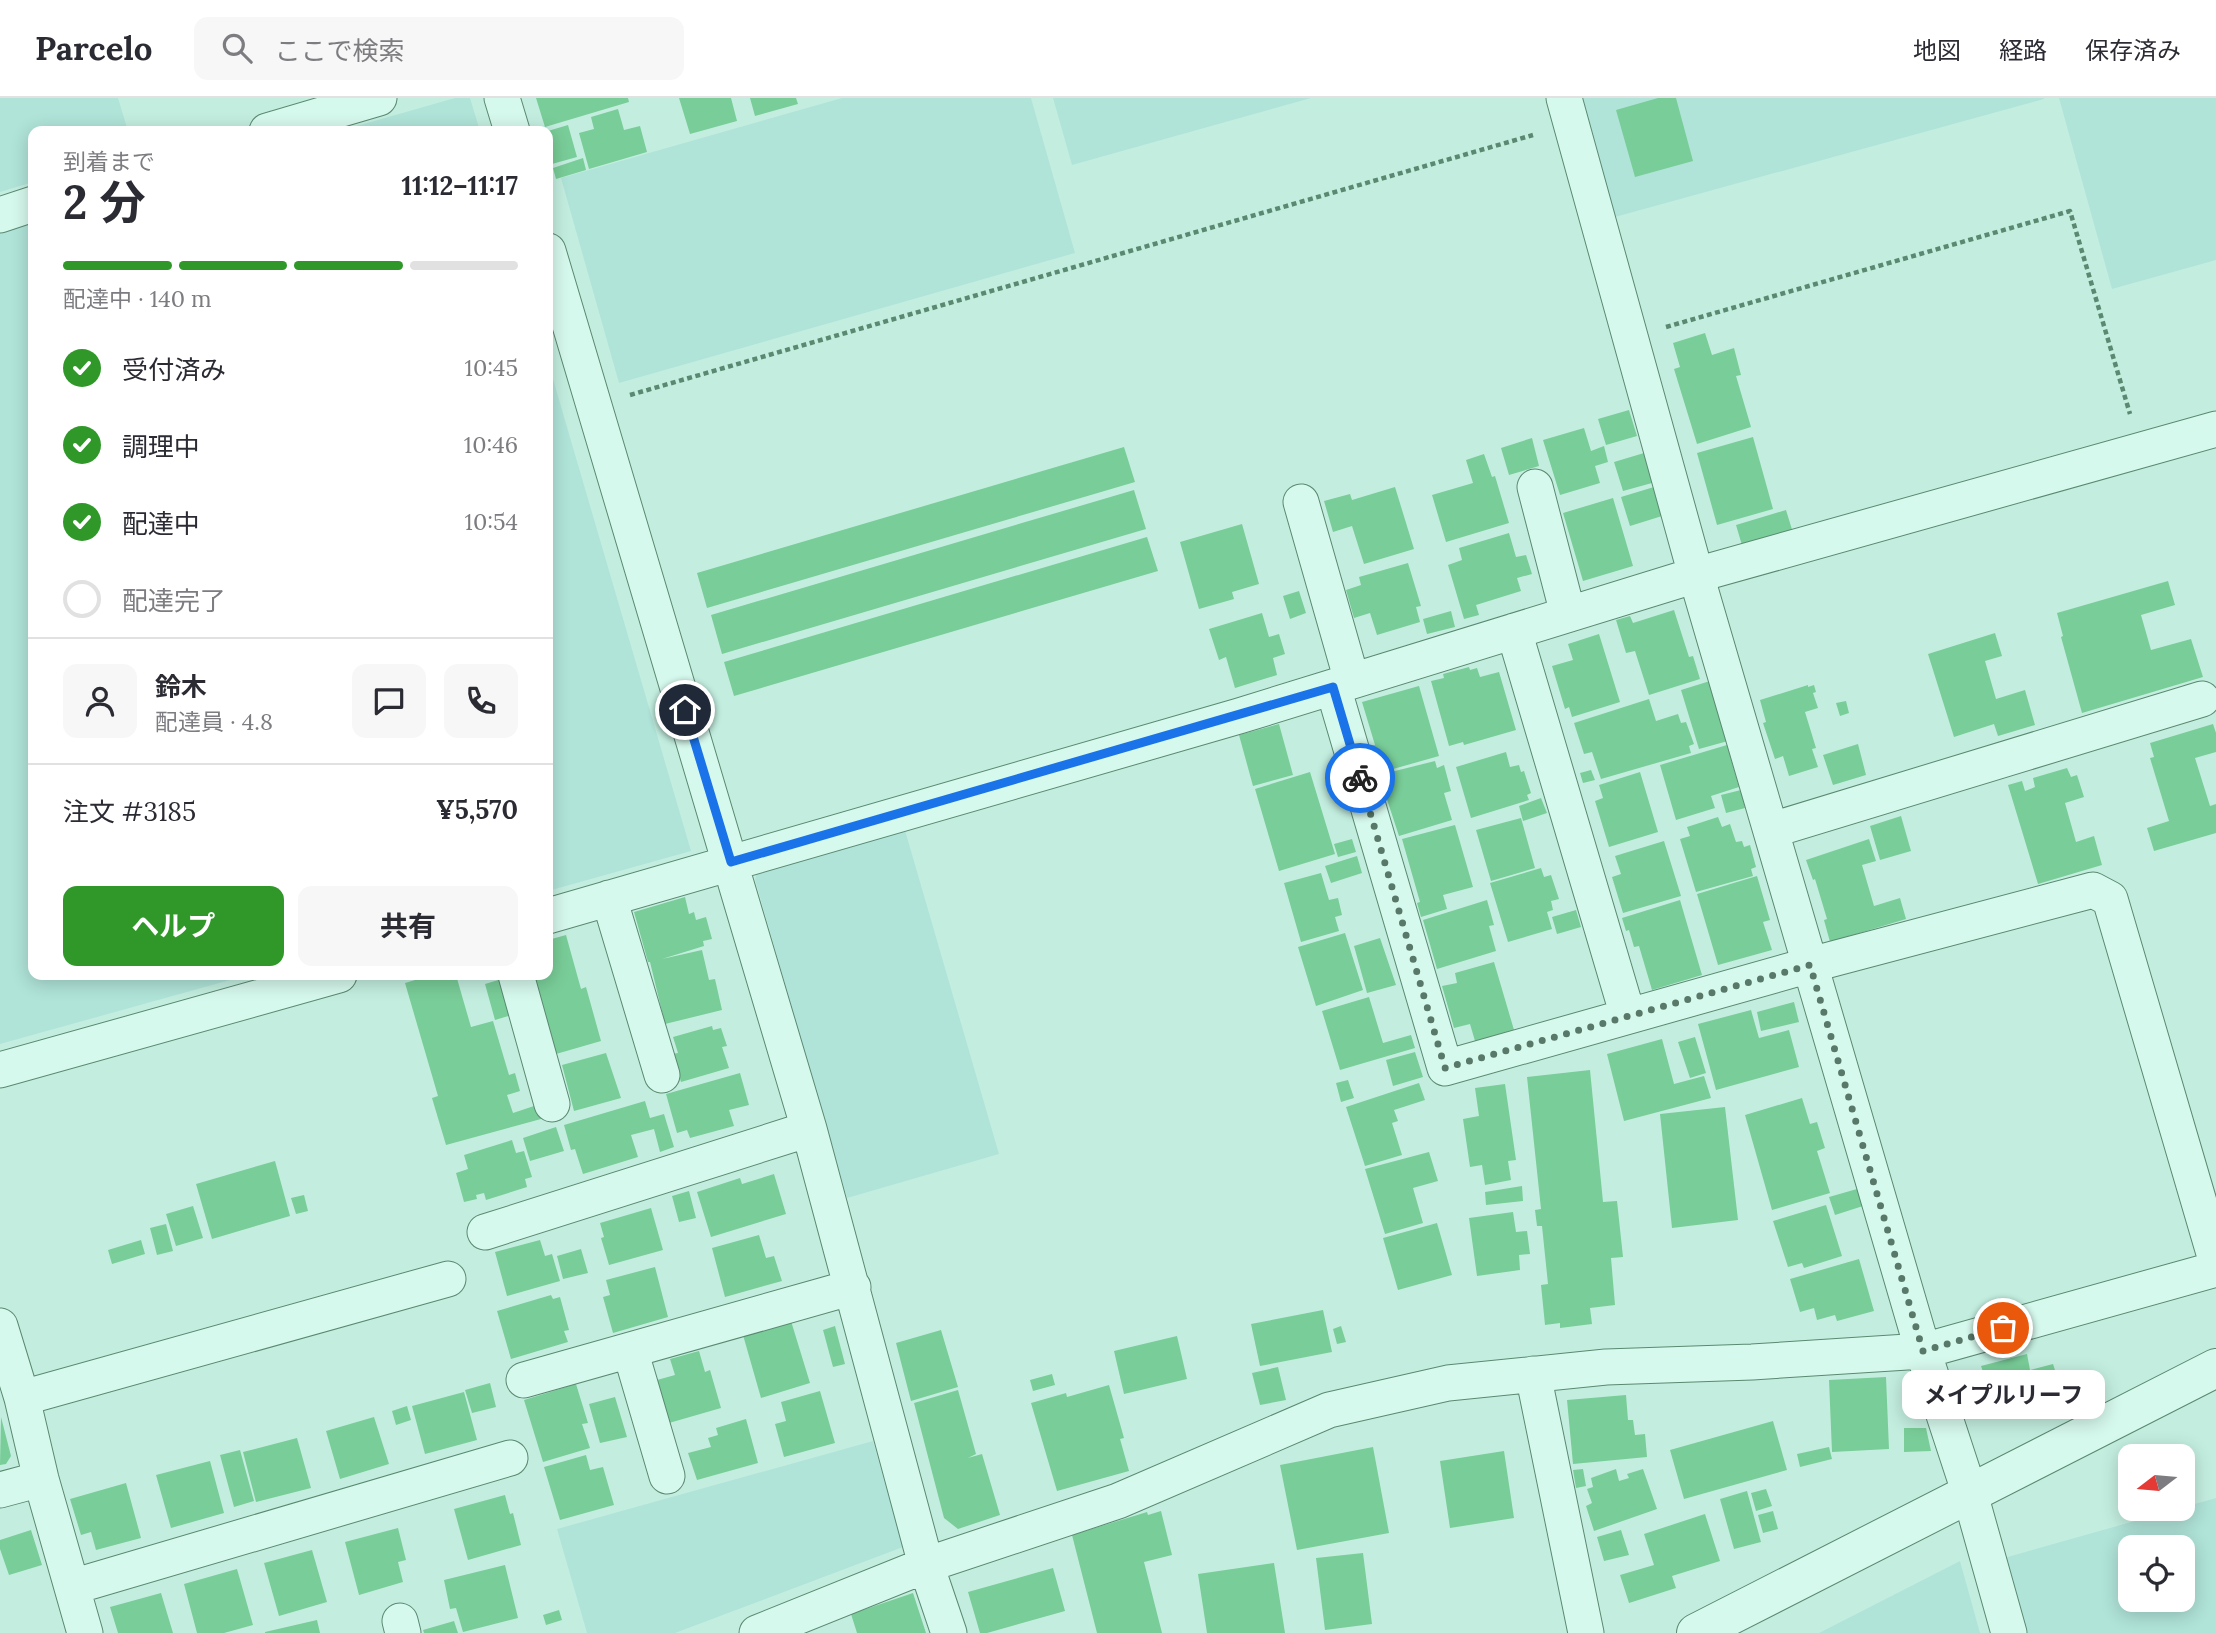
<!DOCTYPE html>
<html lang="ja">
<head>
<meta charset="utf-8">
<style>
	:root { --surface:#fff; --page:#f7f7f7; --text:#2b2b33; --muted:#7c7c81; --line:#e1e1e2; --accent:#2f9829 }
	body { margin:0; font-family:Lora,"Noto Sans JP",serif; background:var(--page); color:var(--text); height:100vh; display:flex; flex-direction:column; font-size:26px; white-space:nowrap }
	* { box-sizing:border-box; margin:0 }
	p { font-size:23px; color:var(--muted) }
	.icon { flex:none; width:38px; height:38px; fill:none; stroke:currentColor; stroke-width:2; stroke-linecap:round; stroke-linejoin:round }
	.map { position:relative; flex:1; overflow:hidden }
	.drawer { position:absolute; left:28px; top:28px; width:525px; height:854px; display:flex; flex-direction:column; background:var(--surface); border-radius:14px; box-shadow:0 4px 18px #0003 }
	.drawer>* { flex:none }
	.needle { width:46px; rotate:254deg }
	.fabs { position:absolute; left:2118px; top:1346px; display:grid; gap:14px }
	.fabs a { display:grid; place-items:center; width:77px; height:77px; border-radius:14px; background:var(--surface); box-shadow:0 4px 18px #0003; font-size:35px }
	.pin { position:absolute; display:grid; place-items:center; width:60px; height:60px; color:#fff; margin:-30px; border:4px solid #fff; border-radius:50%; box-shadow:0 2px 7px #0007 }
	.courier { position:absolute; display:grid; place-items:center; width:70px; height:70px; margin:-35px; border:5px solid #1a73e8; border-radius:50%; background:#fff; color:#222; box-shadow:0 2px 9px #0007 }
	.bubble { position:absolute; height:49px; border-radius:14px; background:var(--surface); box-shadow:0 4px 18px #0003; font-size:23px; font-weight:700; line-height:49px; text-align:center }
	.summary em { font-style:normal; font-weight:700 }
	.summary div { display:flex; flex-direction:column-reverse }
	.summary { display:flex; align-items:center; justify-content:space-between; height:119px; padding:0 35px }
	h1 { font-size:46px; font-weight:700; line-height:52px }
	.bar { display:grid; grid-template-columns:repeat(4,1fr); gap:10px 7px; align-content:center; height:84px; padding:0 35px }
	.bar i { height:9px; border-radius:5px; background:var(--line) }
	.bar .on { background:var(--accent) }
	.bar p { grid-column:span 4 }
	.line { display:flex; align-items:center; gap:18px; padding:0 35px; border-top:2px solid var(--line) }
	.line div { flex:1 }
	.round { display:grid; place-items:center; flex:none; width:74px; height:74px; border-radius:14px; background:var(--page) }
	ol { padding:0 35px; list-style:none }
	li { display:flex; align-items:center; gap:21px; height:77px }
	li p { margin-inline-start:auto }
	li .icon { padding:7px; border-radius:50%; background:var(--accent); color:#fff; stroke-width:4 }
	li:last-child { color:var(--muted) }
	li i { width:38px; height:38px; border:4px solid var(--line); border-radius:50% }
	.action { display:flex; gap:14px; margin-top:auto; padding:14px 35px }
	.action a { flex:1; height:80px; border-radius:14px; background:var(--accent); color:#fff; font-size:28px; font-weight:700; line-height:80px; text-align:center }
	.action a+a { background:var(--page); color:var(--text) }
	header { display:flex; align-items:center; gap:42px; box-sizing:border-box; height:98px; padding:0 35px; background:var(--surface); border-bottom:2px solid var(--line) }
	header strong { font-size:33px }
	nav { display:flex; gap:38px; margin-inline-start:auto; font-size:24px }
	.search { width:490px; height:63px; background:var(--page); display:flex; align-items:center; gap:18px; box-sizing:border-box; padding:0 24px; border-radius:14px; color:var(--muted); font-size:26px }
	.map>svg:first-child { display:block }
	.farmland { fill:#b0e4d9; fill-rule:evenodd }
	.building { fill:#79cd98 }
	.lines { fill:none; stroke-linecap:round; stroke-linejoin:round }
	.minor-casing { stroke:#5a8971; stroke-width:37 }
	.tertiary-casing { stroke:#5a8971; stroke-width:40 }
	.path { stroke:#5a8971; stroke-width:4.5; stroke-dasharray:5 3.5; stroke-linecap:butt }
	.minor { stroke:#d6f9ed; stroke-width:35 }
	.tertiary { stroke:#d6f9ed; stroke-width:38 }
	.done { stroke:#587869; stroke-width:7; stroke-dasharray:0 12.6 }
	.route { stroke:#1a73e8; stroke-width:9 }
</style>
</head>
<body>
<header>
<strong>Parcelo</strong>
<div class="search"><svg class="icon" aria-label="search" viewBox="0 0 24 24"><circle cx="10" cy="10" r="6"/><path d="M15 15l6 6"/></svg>ここで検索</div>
<nav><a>地図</a><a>経路</a><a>保存済み</a></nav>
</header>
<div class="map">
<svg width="2216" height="1535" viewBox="0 0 2216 1535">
	<rect width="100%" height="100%" fill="#c3eedf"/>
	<path class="farmland" d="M0 0H118L128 33H33V84L0 94Z
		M455 0H470L480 33H339Z
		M842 0H1031L1075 155 619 285 561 80Z
		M1053 0H1311L1072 67Z
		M1583 0H2044V1L1615 119Z
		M2059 0H2216V162L2112 191Z
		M33 121V877H248L0 946V131Z
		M548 264 691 753 548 793Z
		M902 722 999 1056 847 1100 755 782 760 762Z
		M873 1343 903 1449 675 1535H587L557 1431Z
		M2216 1400V1535H2026L2004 1460ZM2130 1449H2182V1502H2130Z
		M1960 1463 1980 1535H1819Z"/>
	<path class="building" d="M536 0H628L629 4 545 29Z
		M679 0H731L737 23 690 36Z
		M750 0H796L798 6 755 18Z
		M1658 0H1676L1693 63 1635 79 1616 12Z
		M618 11 624 32 640 28 647 54 589 71 579 35 594 31 591 19Z
		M568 27 577 59 552 66 548 50V33Z
		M583 60 586 72 556 81 553 70Z
		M1705 235 1712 257 1734 250 1741 277 1736 278 1751 329 1697 346 1674 271 1680 269 1673 245Z
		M1629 312 1637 338 1606 347 1598 321Z
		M1584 330 1591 353 1604 348 1608 364 1595 368 1600 385 1560 397 1543 342Z
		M1753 339 1773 411 1717 427 1697 355Z
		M1532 340 1539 368 1509 377 1501 350Z
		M1124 349 1135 384 707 510 697 475Z
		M1644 355 1652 385 1623 393 1614 364Z
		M1484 356 1492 379 1495 378 1509 425 1446 444 1432 397 1473 385 1466 362Z
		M1395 389 1414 451 1364 466 1352 428 1333 434 1324 403 1350 396 1352 402Z
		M1654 389 1662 418 1630 428 1621 399Z
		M1134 392 1146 431 722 556 711 517Z
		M1613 400 1633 468 1583 483 1563 415Z
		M1786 412 1794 438 1744 454 1736 427Z
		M1242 426 1259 486 1232 494 1234 501 1199 511 1180 444Z
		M1509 435 1516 459 1526 457 1532 476 1517 480 1521 493 1476 507 1479 517 1464 521 1448 467 1462 462 1459 450Z
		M1147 439 1158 473 734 598 724 564Z
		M1408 465 1421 508 1416 509 1420 524 1377 537 1370 515 1354 520 1346 492 1361 487 1359 479Z
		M2168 483 2175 507 2141 517 2151 552 2191 541 2203 579 2082 615 2061 539 2063 538 2057 515Z
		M1299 493 1306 515 1290 521 1283 498Z
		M1674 512 1689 559 1693 558 1700 581 1649 597 1635 553 1626 555 1616 522 1630 518 1633 525Z
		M1451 513 1455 529 1427 536 1423 521Z
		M1262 515 1269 539 1279 536 1285 556 1273 560 1277 577 1235 590 1226 559 1219 562 1209 531Z
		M1995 535 2002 558 1985 563 1996 601 2025 592 2035 627 1998 638 1994 626 1954 639 1928 556Z
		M1599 536 1620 604 1572 619 1569 609 1565 611 1552 568 1573 562 1568 546Z
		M1469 569 1470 572 1477 570 1480 579 1499 574 1516 632 1464 647 1463 644 1449 648 1431 583 1444 580 1443 576Z
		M1710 583 1728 643 1699 651 1681 592Z
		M1808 587V589L1814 587 1816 594 1813 595 1818 610 1805 614 1816 650 1812 651 1818 669 1789 678 1783 658 1775 661 1763 625 1766 624 1760 602Z
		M1419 588 1439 658 1379 675 1371 648 1375 647 1362 604Z
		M1649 601 1656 623 1678 616 1681 625 1686 624 1694 646 1689 648 1691 655 1601 681 1592 654 1584 656 1574 625Z
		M1846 603 1849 615 1840 618 1836 605Z
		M1279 626 1293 677 1253 688 1239 637Z
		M2213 626 2216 635V654L2195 660 2210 708 2216 706V735L2154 753 2147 730 2169 723 2150 660 2154 659 2150 645Z
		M1858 646 1866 677 1833 687 1823 657Z
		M1727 647 1739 689 1711 698 1715 710 1676 722 1660 667Z
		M1506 654 1510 669 1519 667 1521 674 1524 673 1531 695 1527 697 1529 702 1471 720 1456 669Z
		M1435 663 1437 670 1444 667 1451 693 1444 695 1452 722 1399 738 1379 677Z
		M2067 670 2071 679 2077 677 2084 699 2065 705 2076 744 2094 738 2102 767 2038 786 2008 687 2022 683 2025 693 2035 689 2033 680Z
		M1591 672 1595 682 1583 685 1580 675Z
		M1310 674 1335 756 1279 773 1255 691Z
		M1640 674 1658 734 1609 749 1595 703 1603 700 1599 687Z
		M1741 692 1745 710 1726 715 1721 697Z
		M1541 700 1547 715 1523 723 1519 708Z
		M1901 718 1911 753 1880 762 1870 728Z
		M1718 719 1722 729 1730 726 1736 744 1742 743 1744 749 1750 747 1756 769 1751 771 1753 778 1696 794 1680 741 1690 738 1687 729Z
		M1521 720 1535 770 1491 783 1476 732Z
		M1455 727 1473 789 1443 797 1447 811 1421 819 1417 805 1420 804 1402 741Z
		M1352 741 1356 754 1338 759 1334 746Z
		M1869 741 1876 763 1862 767 1874 808 1900 800 1906 821 1830 844 1824 822 1827 821 1815 781 1813 782 1806 762Z
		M1664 743 1681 798 1623 815 1612 779 1621 776 1615 758Z
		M1357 758 1362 775 1331 785 1325 768Z
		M1541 770 1544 779 1551 777 1559 801 1551 803 1553 812 1547 814 1552 831 1508 844 1490 785Z
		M1321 775 1329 802 1338 800 1342 817 1335 819 1339 833 1301 844 1284 785Z
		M1757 778 1770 822 1763 824 1772 852 1718 867 1697 796Z
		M685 799 689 816 694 814 696 822 706 819 712 841 703 843 704 848 662 861 702 852 709 882 715 881 722 912 665 926 650 864H648L634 814Z
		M1487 802 1494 827 1489 828 1496 853 1437 871 1423 822Z
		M1680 802 1702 877 1652 892 1639 848 1634 849 1629 832 1626 833 1622 820Z
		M1576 812 1581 829 1557 836 1552 819Z
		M1345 835 1363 892 1316 908 1298 849Z
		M566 837 581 891 586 889 601 943 556 956 534 877H548V842Z
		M1380 840 1396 887 1367 895 1354 848Z
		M1494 864 1514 932 1475 943 1470 926 1454 930 1442 888 1457 885 1455 875Z
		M432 877H456L471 929 493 923 509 977 515 975 520 993 507 997 513 1015 537 1007 541 1021 446 1047 432 1000 438 998 405 885Z
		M505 880 515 916 495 922 485 886Z
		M1369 899 1383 945 1411 937 1415 950 1340 972 1322 913Z
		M1794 904 1799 924 1761 933 1757 914Z
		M1751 912 1759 940 1789 932 1799 969 1716 992 1698 926Z
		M712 928 713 932 721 930 727 948 722 949 729 970 681 984 672 956 678 955 673 939Z
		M1695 939 1706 975 1690 980 1678 944Z
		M1662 941 1674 986 1704 978 1711 1000 1624 1023 1607 956Z
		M1415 954 1423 979 1393 988 1386 962Z
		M606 955 621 1000 574 1013 562 967Z
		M1590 972 1603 1104 1617 1103 1623 1159 1611 1160 1615 1207 1590 1210 1592 1226 1560 1230V1225L1545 1227 1541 1187 1548 1186 1542 1128H1537L1535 1112 1541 1111 1527 979Z
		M740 975 749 1007 729 1012 734 1028 690 1040 687 1032 677 1035 666 996Z
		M1348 982 1354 1000 1341 1004 1336 985Z
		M1419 985 1425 1002 1394 1012 1398 1023 1392 1025 1402 1057 1365 1068 1346 1009Z
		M1505 986 1516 1062 1508 1063 1511 1082 1485 1087 1482 1067 1470 1069 1463 1021 1479 1018 1475 990Z
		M1802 1000 1810 1026 1817 1024 1825 1050 1817 1053 1830 1095 1772 1112 1745 1017Z
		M645 1003 650 1020 664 1016 674 1049 660 1054 654 1031 631 1037 638 1059 583 1076 575 1051 571 1052 564 1027Z
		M1725 1009 1738 1122 1672 1130 1660 1016Z
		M556 1029 564 1053 530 1063 523 1040Z
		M512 1042 516 1055 524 1053 532 1079 525 1081 527 1089 486 1102 484 1095 476 1097 477 1101 464 1104 456 1075 468 1071 464 1057Z
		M1429 1054 1438 1083 1413 1090 1423 1125 1385 1136 1365 1071Z
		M275 1063 290 1118 212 1141 196 1086Z
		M774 1076 786 1116 711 1139 697 1094 740 1080 742 1086Z
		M1522 1088 1523 1103 1486 1107 1485 1094Z
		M1857 1091 1863 1108 1835 1117 1829 1099Z
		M689 1093 696 1120 679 1124 672 1098Z
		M304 1097 308 1113 296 1116 291 1100Z
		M1826 1107 1842 1158 1804 1170 1802 1165 1788 1169 1773 1123Z
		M193 1108 203 1140 176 1148 166 1116Z
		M651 1110 663 1152 609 1167 601 1140 604 1139 600 1125Z
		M1513 1114 1516 1134 1527 1133 1530 1156 1519 1157 1520 1172 1477 1178 1469 1120Z
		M1437 1125 1452 1177 1398 1192 1383 1140Z
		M166 1126 173 1153 157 1157 150 1130Z
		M759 1137 766 1160 774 1158 782 1183 725 1199 712 1150Z
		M141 1142 145 1156 112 1166 108 1152Z
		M540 1142 545 1158 552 1156 560 1183 507 1198 495 1154Z
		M581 1151 588 1175 563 1181 557 1158Z
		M1859 1161 1874 1213 1837 1223 1835 1217 1817 1222 1814 1210 1800 1214 1790 1181Z
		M655 1169 668 1219 613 1235 603 1199 610 1197 606 1182Z
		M551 1197 553 1201 560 1199 569 1232 564 1233 568 1244 511 1261 497 1213Z
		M1323 1212 1332 1254 1260 1268 1251 1226Z
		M791 1223 810 1285 761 1300 743 1237Z
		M835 1228 845 1266 833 1269 823 1232Z
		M1341 1228 1346 1244 1337 1246 1333 1231Z
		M941 1232 958 1289 911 1303 896 1245Z
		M1177 1238 1187 1281 1124 1296 1114 1253Z
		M699 1253 705 1274 710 1272 721 1310 669 1325 657 1282 675 1277 670 1261Z
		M2027 1256 2030 1272 2053 1266 2059 1284 2013 1297 2016 1308 1994 1314 1987 1289 1976 1292 1974 1283 1985 1280 1981 1268Z
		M1278 1269 1286 1302 1260 1307 1252 1275Z
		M1052 1276 1055 1287 1033 1293 1030 1282Z
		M1886 1279 1889 1351 1832 1354 1829 1282Z
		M490 1285 496 1309 472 1315 465 1292Z
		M576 1286 588 1325 582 1326 590 1350 543 1364 524 1302Z
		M1109 1287 1124 1340 1120 1341 1129 1373 1057 1393 1031 1305 1066 1295 1067 1299Z
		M958 1292 976 1356 968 1360 982 1356 1000 1417 958 1431 944 1420 914 1305Z
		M820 1293 835 1345 784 1359 775 1326 786 1323 781 1304Z
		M464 1294 477 1342 425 1356 412 1308Z
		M1626 1297 1628 1322H1633L1635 1337 1645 1336 1647 1359 1573 1366 1567 1302Z
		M615 1299 627 1339 600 1345 589 1306Z
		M407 1308 411 1322 396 1327 392 1313Z
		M1 1319 11 1358 6 1366 0 1367Z
		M374 1319 389 1366 340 1381 326 1333Z
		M746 1321 758 1365 697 1382 688 1355 711 1349 708 1340 718 1337 716 1330Z
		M1773 1323 1787 1372 1684 1401 1670 1352Z
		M1904 1330H1926L1931 1353 1904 1354Z
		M297 1340 311 1390 256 1404 243 1354Z
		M1373 1349 1389 1435 1297 1452 1280 1367Z
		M1829 1349 1832 1361 1800 1369 1797 1356Z
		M240 1352 254 1403 234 1409 220 1357Z
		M1504 1353 1514 1420 1450 1430 1440 1363Z
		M586 1357 590 1372 603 1369 614 1407 560 1422 544 1369Z
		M210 1363 224 1415 171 1430 156 1377Z
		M1583 1371 1586 1388 1576 1390 1573 1372Z
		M1616 1371 1619 1383 1629 1380 1627 1376 1643 1371 1657 1411 1594 1433 1586 1408 1592 1405 1587 1391 1593 1389 1591 1380Z
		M126 1385 141 1440 96 1452 91 1434 81 1437 70 1401Z
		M1766 1391 1772 1408 1756 1413 1751 1395Z
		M1747 1393 1761 1444 1734 1451 1720 1401Z
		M505 1397 510 1416 513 1415 521 1447 468 1462 454 1411Z
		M1161 1413 1172 1457 1144 1464 1162 1535H1097L1072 1437 1147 1414 1148 1417Z
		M1773 1413 1778 1431 1763 1435 1758 1417Z
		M1705 1416 1720 1463 1672 1478 1676 1490 1629 1505 1620 1477 1654 1467 1644 1436Z
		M398 1430 406 1462 398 1464 403 1484 359 1497 345 1444Z
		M31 1432 42 1467 9 1477 0 1451V1442Z
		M1621 1432 1629 1457 1604 1463 1597 1439Z
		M312 1452 327 1504 279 1518 264 1465Z
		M1363 1455 1372 1526 1325 1532 1316 1460Z
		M1274 1465 1285 1535H1207L1198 1476Z
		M505 1467 518 1520 463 1534 456 1510 450 1511 444 1482Z
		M1053 1470 1065 1513 987 1535H980L968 1494Z
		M237 1471 253 1527 224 1535H197L184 1486Z
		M161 1495 173 1535H118L110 1509Z
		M913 1495 926 1535H857L851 1516Z
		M559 1512 562 1522 546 1527 543 1517Z
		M317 1522 320 1535H265V1534Z
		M454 1523 458 1535H424L423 1532Z"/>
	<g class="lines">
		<defs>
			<path id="minor" d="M502 0 512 33
				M1564 0 1696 477 1923 1253 1970 1396 2009 1535
				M267 33 379 0
				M0 117 33 106
				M548 153 809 1031 926 1467 949 1535
				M1535 389 1568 516
				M1301 404 1352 583
				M1514 533 1628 918
				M1333 589 1445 970 1810 867 2093 792 2110 801 2216 1162
				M1772 732 2202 601
				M609 800 662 977
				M548 818 1239 618 1696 477 2216 331
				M516 877 552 1006
				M0 972 339 877
				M485 1134 809 1031
				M0 1228 22 1300 41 1381 85 1535
				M630 1252 667 1378
				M1533 1276 1586 1535
				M524 1282 853 1189
				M22 1300 448 1181
				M0 1392 41 1381
				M72 1489 510 1360
				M400 1523 403 1535
				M757 1535 926 1467 1118 1403 1329 1312 1448 1285 1606 1269 1752 1264 1923 1253 2216 1171"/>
			<path id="tertiary" d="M1696 1535 2216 1270"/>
		</defs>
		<use href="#minor" class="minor-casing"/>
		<use href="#tertiary" class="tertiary-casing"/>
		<path class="path" d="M1666 229 2070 113 2130 316
			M630 297 1533 37"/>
		<use href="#minor" class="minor"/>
		<use href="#tertiary" class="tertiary"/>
	</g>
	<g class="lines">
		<path class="done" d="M1360 680 1445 970 1810 867 1923 1253 2003 1230"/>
		<path class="route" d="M685 612 731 764 1333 589 1360 680"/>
	</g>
</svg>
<div class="fabs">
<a><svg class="needle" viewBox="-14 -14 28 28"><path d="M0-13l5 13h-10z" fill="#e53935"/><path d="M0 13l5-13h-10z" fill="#7c7c81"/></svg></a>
<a><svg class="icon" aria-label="locate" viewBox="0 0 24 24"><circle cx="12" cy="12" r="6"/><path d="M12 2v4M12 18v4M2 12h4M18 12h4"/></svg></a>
</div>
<div class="pin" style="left:2003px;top:1230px;background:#ea580c"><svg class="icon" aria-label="bag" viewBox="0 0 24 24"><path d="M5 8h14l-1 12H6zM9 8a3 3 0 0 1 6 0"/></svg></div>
<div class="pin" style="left:685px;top:612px;background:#1f2937"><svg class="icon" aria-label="home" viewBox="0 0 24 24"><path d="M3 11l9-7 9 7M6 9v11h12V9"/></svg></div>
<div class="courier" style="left:1360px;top:680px"><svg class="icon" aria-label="bike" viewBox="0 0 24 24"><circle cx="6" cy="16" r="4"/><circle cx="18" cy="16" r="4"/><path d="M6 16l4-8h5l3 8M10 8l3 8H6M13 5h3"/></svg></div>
<div class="bubble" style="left:1902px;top:1272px;width:203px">メイプルリーフ</div>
<section class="drawer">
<div class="summary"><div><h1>2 分</h1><p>到着まで</p></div><em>11:12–11:17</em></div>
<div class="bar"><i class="on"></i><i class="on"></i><i class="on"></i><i></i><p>配達中 · 140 m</p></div>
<ol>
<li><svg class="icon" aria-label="check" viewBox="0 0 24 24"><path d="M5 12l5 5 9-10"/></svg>受付済み<p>10:45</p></li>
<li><svg class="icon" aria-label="check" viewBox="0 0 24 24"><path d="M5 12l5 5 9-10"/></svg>調理中<p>10:46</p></li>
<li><svg class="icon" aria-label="check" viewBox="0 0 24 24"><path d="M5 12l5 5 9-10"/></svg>配達中<p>10:54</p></li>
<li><i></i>配達完了</li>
</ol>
<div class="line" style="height:126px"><a class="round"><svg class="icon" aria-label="person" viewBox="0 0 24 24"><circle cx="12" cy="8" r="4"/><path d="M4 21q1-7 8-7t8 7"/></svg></a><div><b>鈴木</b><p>配達員 · 4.8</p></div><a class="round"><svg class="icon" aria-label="chat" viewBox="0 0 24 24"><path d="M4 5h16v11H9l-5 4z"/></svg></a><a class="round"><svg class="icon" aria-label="phone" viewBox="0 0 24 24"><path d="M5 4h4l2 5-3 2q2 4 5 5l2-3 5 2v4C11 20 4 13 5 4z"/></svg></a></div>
<div class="line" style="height:91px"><div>注文 #3185</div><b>¥5,570</b></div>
<div class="action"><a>ヘルプ</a><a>共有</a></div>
</section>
</div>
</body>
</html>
